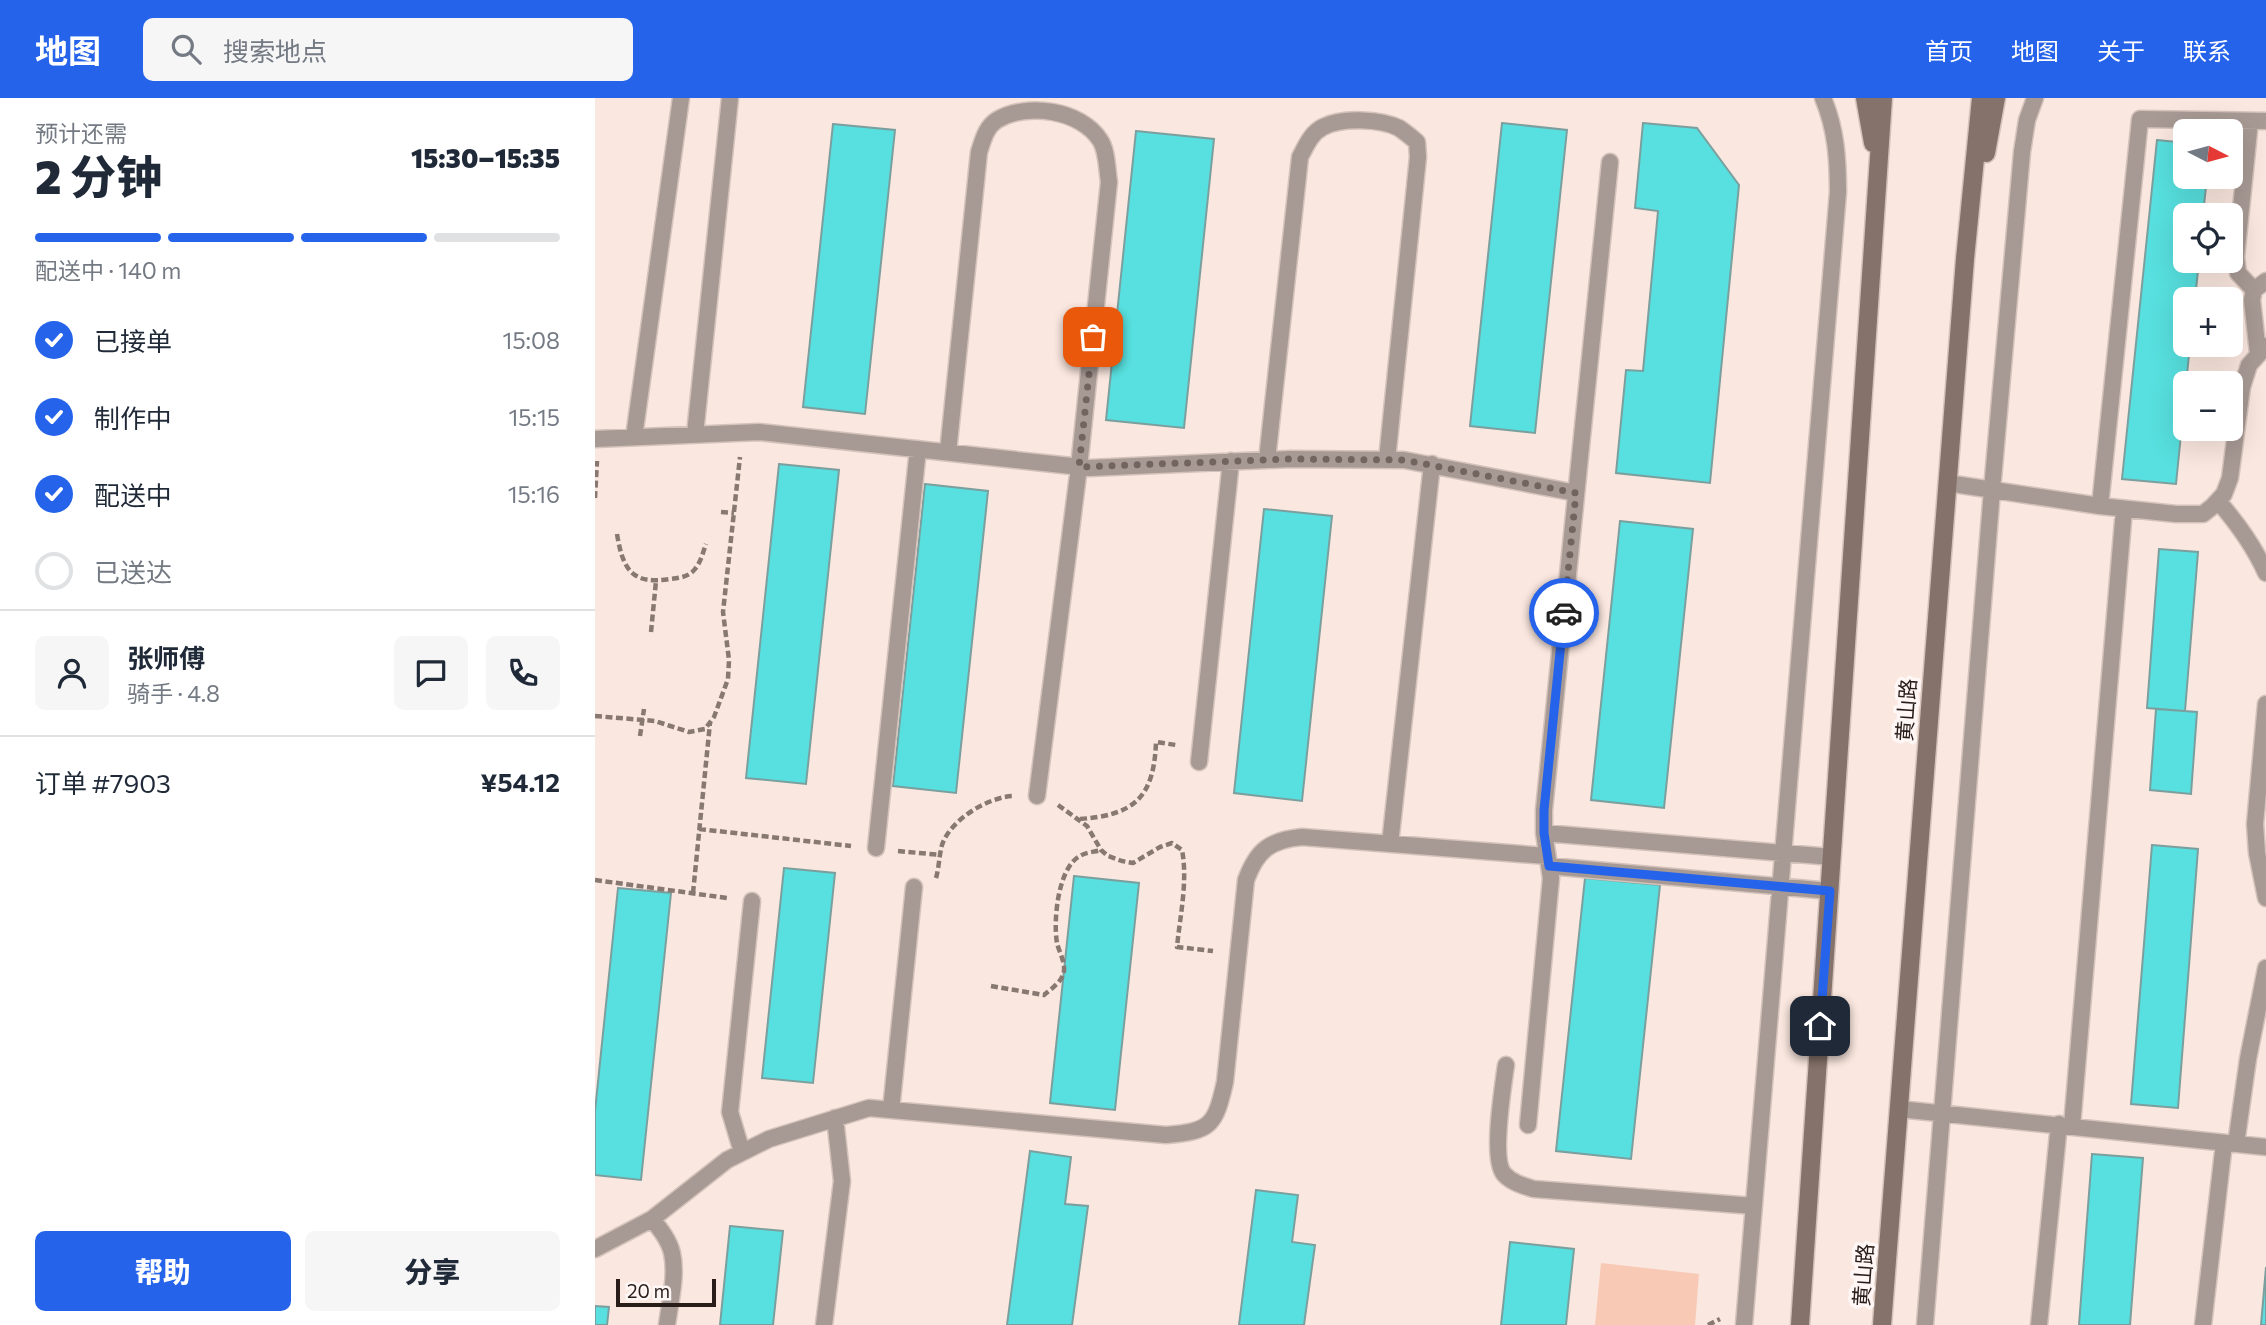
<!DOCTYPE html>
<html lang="zh">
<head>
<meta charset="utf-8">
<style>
	:root { --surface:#fff; --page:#f6f6f7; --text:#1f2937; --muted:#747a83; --line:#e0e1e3; --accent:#2563eb }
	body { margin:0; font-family:Commissioner,"Noto Sans SC",sans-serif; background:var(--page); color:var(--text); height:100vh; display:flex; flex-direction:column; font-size:26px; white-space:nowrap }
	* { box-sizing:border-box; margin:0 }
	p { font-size:23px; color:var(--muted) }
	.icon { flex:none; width:38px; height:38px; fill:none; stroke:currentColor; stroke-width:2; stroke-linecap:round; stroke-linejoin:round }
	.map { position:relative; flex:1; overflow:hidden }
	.panel { display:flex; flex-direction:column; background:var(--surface); width:595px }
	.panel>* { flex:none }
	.needle { width:46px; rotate:96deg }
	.buttons { position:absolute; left:1578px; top:21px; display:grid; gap:14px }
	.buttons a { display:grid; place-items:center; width:70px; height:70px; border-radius:10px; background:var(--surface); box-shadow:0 7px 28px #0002; font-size:35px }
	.scale { position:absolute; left:21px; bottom:18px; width:100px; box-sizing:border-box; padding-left:7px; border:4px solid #291d19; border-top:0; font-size:19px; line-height:24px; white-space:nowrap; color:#291d19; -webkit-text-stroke:5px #fef7f5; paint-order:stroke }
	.pin { position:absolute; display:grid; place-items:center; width:60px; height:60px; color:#fff; margin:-30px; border-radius:14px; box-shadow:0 4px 10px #0006 }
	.courier { position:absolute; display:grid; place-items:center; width:70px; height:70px; margin:-35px; border:5px solid #2563eb; border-radius:50%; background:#fff; color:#222; box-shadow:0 2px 9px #0007 }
	.summary em { font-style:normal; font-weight:800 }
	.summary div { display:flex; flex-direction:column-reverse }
	.summary { display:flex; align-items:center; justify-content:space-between; height:119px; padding:0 35px }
	h1 { font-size:46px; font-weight:800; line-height:52px }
	.bar { display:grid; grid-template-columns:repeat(4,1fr); gap:10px 7px; align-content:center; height:84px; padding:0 35px }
	.bar i { height:9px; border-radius:5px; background:var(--line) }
	.bar .selected { background:var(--accent) }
	.bar p { grid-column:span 4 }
	.line { display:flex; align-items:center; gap:18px; padding:0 35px; border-top:2px solid var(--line) }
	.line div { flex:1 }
	.round { display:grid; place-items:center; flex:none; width:74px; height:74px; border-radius:10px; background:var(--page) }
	ol { padding:0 35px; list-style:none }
	li { display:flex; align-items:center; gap:21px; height:77px }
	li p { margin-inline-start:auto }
	li .icon { padding:7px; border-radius:50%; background:var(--accent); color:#fff; stroke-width:4 }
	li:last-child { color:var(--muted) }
	li i { width:38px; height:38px; border:4px solid var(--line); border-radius:50% }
	.action { display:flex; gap:14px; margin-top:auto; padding:14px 35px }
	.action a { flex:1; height:80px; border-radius:10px; background:var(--accent); color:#fff; font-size:28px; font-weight:800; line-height:80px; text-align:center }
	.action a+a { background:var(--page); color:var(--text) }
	header { display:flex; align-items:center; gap:42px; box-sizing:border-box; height:98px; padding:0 35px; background:var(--accent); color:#fff }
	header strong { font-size:33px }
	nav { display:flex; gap:38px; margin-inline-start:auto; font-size:24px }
	.search { width:490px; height:63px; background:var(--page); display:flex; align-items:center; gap:18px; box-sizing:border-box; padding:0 24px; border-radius:10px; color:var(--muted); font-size:26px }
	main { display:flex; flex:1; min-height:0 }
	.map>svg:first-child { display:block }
	.green { fill:#f8c9b5 }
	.building { fill:#57e0df; stroke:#7b9f9e; stroke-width:2 }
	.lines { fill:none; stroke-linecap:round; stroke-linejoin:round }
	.lane-casing { stroke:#d4c3bb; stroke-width:19 }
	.secondary-casing { stroke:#d4c3bb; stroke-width:21 }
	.path { stroke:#877872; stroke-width:4.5; stroke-dasharray:7 3.5; stroke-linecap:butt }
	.lane { stroke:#a79994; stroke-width:16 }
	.secondary { stroke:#85726a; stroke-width:18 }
	.done { stroke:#72645e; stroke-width:7; stroke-dasharray:0 12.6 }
	.route { stroke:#2563eb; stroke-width:9 }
	.labels { text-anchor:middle; stroke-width:7; stroke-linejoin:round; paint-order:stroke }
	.street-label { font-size:21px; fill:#291d19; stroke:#fef7f5 }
</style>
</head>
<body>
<header>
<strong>地图</strong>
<div class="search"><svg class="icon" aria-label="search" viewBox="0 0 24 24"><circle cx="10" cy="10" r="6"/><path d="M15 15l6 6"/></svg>搜索地点</div>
<nav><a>首页</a><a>地图</a><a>关于</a><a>联系</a></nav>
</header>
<main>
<section class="panel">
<div class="summary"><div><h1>2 分钟</h1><p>预计还需</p></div><em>15:30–15:35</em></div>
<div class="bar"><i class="selected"></i><i class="selected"></i><i class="selected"></i><i></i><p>配送中 · 140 m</p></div>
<ol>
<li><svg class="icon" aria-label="check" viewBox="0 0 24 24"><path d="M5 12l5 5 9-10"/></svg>已接单<p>15:08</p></li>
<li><svg class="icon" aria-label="check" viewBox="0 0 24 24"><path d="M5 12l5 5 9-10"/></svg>制作中<p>15:15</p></li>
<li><svg class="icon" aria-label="check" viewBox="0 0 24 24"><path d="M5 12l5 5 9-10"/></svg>配送中<p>15:16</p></li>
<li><i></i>已送达</li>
</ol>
<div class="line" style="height:126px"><a class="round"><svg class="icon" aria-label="person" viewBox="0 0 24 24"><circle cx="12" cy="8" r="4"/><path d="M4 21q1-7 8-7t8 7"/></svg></a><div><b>张师傅</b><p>骑手 · 4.8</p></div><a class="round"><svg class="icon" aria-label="chat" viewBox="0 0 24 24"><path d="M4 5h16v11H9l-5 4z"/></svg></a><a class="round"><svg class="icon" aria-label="phone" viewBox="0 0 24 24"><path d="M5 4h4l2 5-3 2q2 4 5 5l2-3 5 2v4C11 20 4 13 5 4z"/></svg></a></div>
<div class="line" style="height:91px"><div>订单 #7903</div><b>¥54.12</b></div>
<div class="action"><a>帮助</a><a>分享</a></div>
</section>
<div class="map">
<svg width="1671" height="1227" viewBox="0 0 1671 1227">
	<rect width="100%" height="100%" fill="#fae7df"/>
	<path class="green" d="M1006 1165 1104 1176 1100 1227H1000Z"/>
	<path class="building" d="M907 25 972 32 940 335 875 328Z
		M1048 25 1102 30 1144 87 1115 385 1021 375 1031 272 1048 273 1063 113 1040 110Z
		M238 26 300 32 270 316 208 309Z
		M541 33 619 41 589 330 511 322Z
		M1562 42 1591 45V79H1612L1608 117H1591V163H1604L1600 201H1591V247H1595L1581 386 1527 381Z
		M184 366 244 372 211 686 151 680Z
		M330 386 393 393 361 695 298 688Z
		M669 411 737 418 707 703 639 695Z
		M1025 423 1098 431 1069 710 996 702Z
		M1564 451 1603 454 1590 613 1552 610Z
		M1561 611 1602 614 1596 696 1555 692Z
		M1557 747 1603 751 1583 1010 1536 1006Z
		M189 770 240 775 218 985 167 980Z
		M479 778 544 785 520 1012 455 1005Z
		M990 780 1065 787 1036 1061 961 1053Z
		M23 790 76 795 46 1082 0 1077V1013Z
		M435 1053 476 1059 470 1106 493 1108 477 1227H412Z
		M1497 1056 1548 1060 1535 1227H1484Z
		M661 1092 703 1097 697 1144 720 1147 709 1227H644Z
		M135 1128 188 1133 178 1227H125Z
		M915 1144 979 1151 971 1227H906Z
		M1671 1169V1227H1666Z
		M0 1208 14 1209 12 1227H0Z"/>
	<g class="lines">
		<defs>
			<path id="lane" d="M1655 23 1641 159 1643 175 1659 192
				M1663 255 1657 202 1659 192 1671 183
				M100 336 135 0
				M39 339 86 0
				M0 341 164 334 495 370 695 361 809 362 981 395
				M353 354 384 54C388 42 391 29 402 22 432 4 486 12 505 42 512 52 512 71 514 84L484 369 442 698
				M672 362 705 59C711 48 716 35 728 29 747 19 786 21 804 30 810 34 816 39 822 44L823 59 792 362
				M1352 385 1505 408 1581 416H1608L1618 408 1629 396 1635 380 1647 289 1654 267 1671 248
				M1623 403C1643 426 1659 448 1671 475
				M1505 408 1545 21 1671 23
				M1671 606 1660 726 1662 755 1671 800
				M604 664 636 363
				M949 735 1237 759
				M795 746 837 366
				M281 750 323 351
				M954 768 1235 793
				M911 967C908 989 896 1061 909 1076 917 1085 929 1088 939 1091L1159 1108
				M1304 1011 1671 1049
				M296 1012 319 789
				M933 1027 956 780 949 735V712L1015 64
				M1477 1028 1529 411
				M1641 1046 1653 961 1671 870
				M147 1054 135 1014 157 803
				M57 1121C65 1131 74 1142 77 1155 82 1177 75 1204 72 1227
				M0 1151 57 1121 132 1062 174 1041 274 1010 571 1037C616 1033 620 1028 630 984L651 782C662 752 675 742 707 739L952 758
				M229 1227 247 1083 240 1020
				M1149 1227 1243 94C1243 61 1241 31 1228 0
				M1330 1227 1397 392 1427 54 1432 22 1440 0
				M1444 1227 1464 1026
				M1608 1227 1629 1045"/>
			<path id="secondary" d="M1270 0 1278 45
				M1391 55 1401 0
				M1205 1227 1288 0
				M1287 1227 1370 161 1386 0"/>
		</defs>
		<use href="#lane" class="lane-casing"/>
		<use href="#secondary" class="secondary-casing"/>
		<path class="path" d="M0 400 2 363
			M126 414 139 415
			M22 436C28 472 37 487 75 481 84 480 94 479 100 471 106 464 108 454 111 446
			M56 534 61 483
			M0 618 60 623 94 634 110 631 119 619 133 581 134 562 128 514 145 359
			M45 638 49 611
			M463 707 492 728 506 752 513 758 527 763 538 765 565 749 577 745 587 752C593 783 585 818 582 849L618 853
			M485 721C539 717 559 700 561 644L581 647
			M104 731 256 748
			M303 753 346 757
			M341 780C344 770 344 758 347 747 355 722 393 699 418 698
			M0 782 132 800
			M98 795 115 625
			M396 888 449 897C456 891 465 885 468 877 472 867 464 854 462 845 458 823 463 769 485 758 491 754 500 754 506 752
			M1113 1227 1125 1221"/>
		<use href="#lane" class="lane"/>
		<use href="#secondary" class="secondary"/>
	</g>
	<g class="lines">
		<path class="done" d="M498 239 484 369 695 361 809 362 981 395 969 515"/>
		<path class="route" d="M969 515 949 712V735L954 768 1235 793 1225 928"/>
	</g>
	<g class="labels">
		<g class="street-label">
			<text transform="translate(1312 612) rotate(-86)" y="7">黄山路</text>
			<text transform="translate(1269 1177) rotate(-86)" y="7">黄山路</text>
		</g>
	</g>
</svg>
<div class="buttons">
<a><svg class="needle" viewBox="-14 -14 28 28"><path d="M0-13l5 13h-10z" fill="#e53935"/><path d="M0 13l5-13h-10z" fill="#747a83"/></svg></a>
<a><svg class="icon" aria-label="locate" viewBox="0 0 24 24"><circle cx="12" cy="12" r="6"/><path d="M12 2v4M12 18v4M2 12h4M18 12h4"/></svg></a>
<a>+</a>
<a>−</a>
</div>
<div class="scale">20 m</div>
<div class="pin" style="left:498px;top:239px;background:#ea580c"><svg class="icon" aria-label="bag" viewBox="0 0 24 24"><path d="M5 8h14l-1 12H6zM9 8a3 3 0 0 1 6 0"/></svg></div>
<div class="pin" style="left:1225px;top:928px;background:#1f2937"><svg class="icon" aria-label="home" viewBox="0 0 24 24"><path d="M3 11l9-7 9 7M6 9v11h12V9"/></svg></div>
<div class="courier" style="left:969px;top:515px"><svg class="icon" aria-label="car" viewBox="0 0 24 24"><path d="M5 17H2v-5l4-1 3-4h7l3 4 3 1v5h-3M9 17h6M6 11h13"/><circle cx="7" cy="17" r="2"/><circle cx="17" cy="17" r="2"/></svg></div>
</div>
</main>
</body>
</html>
